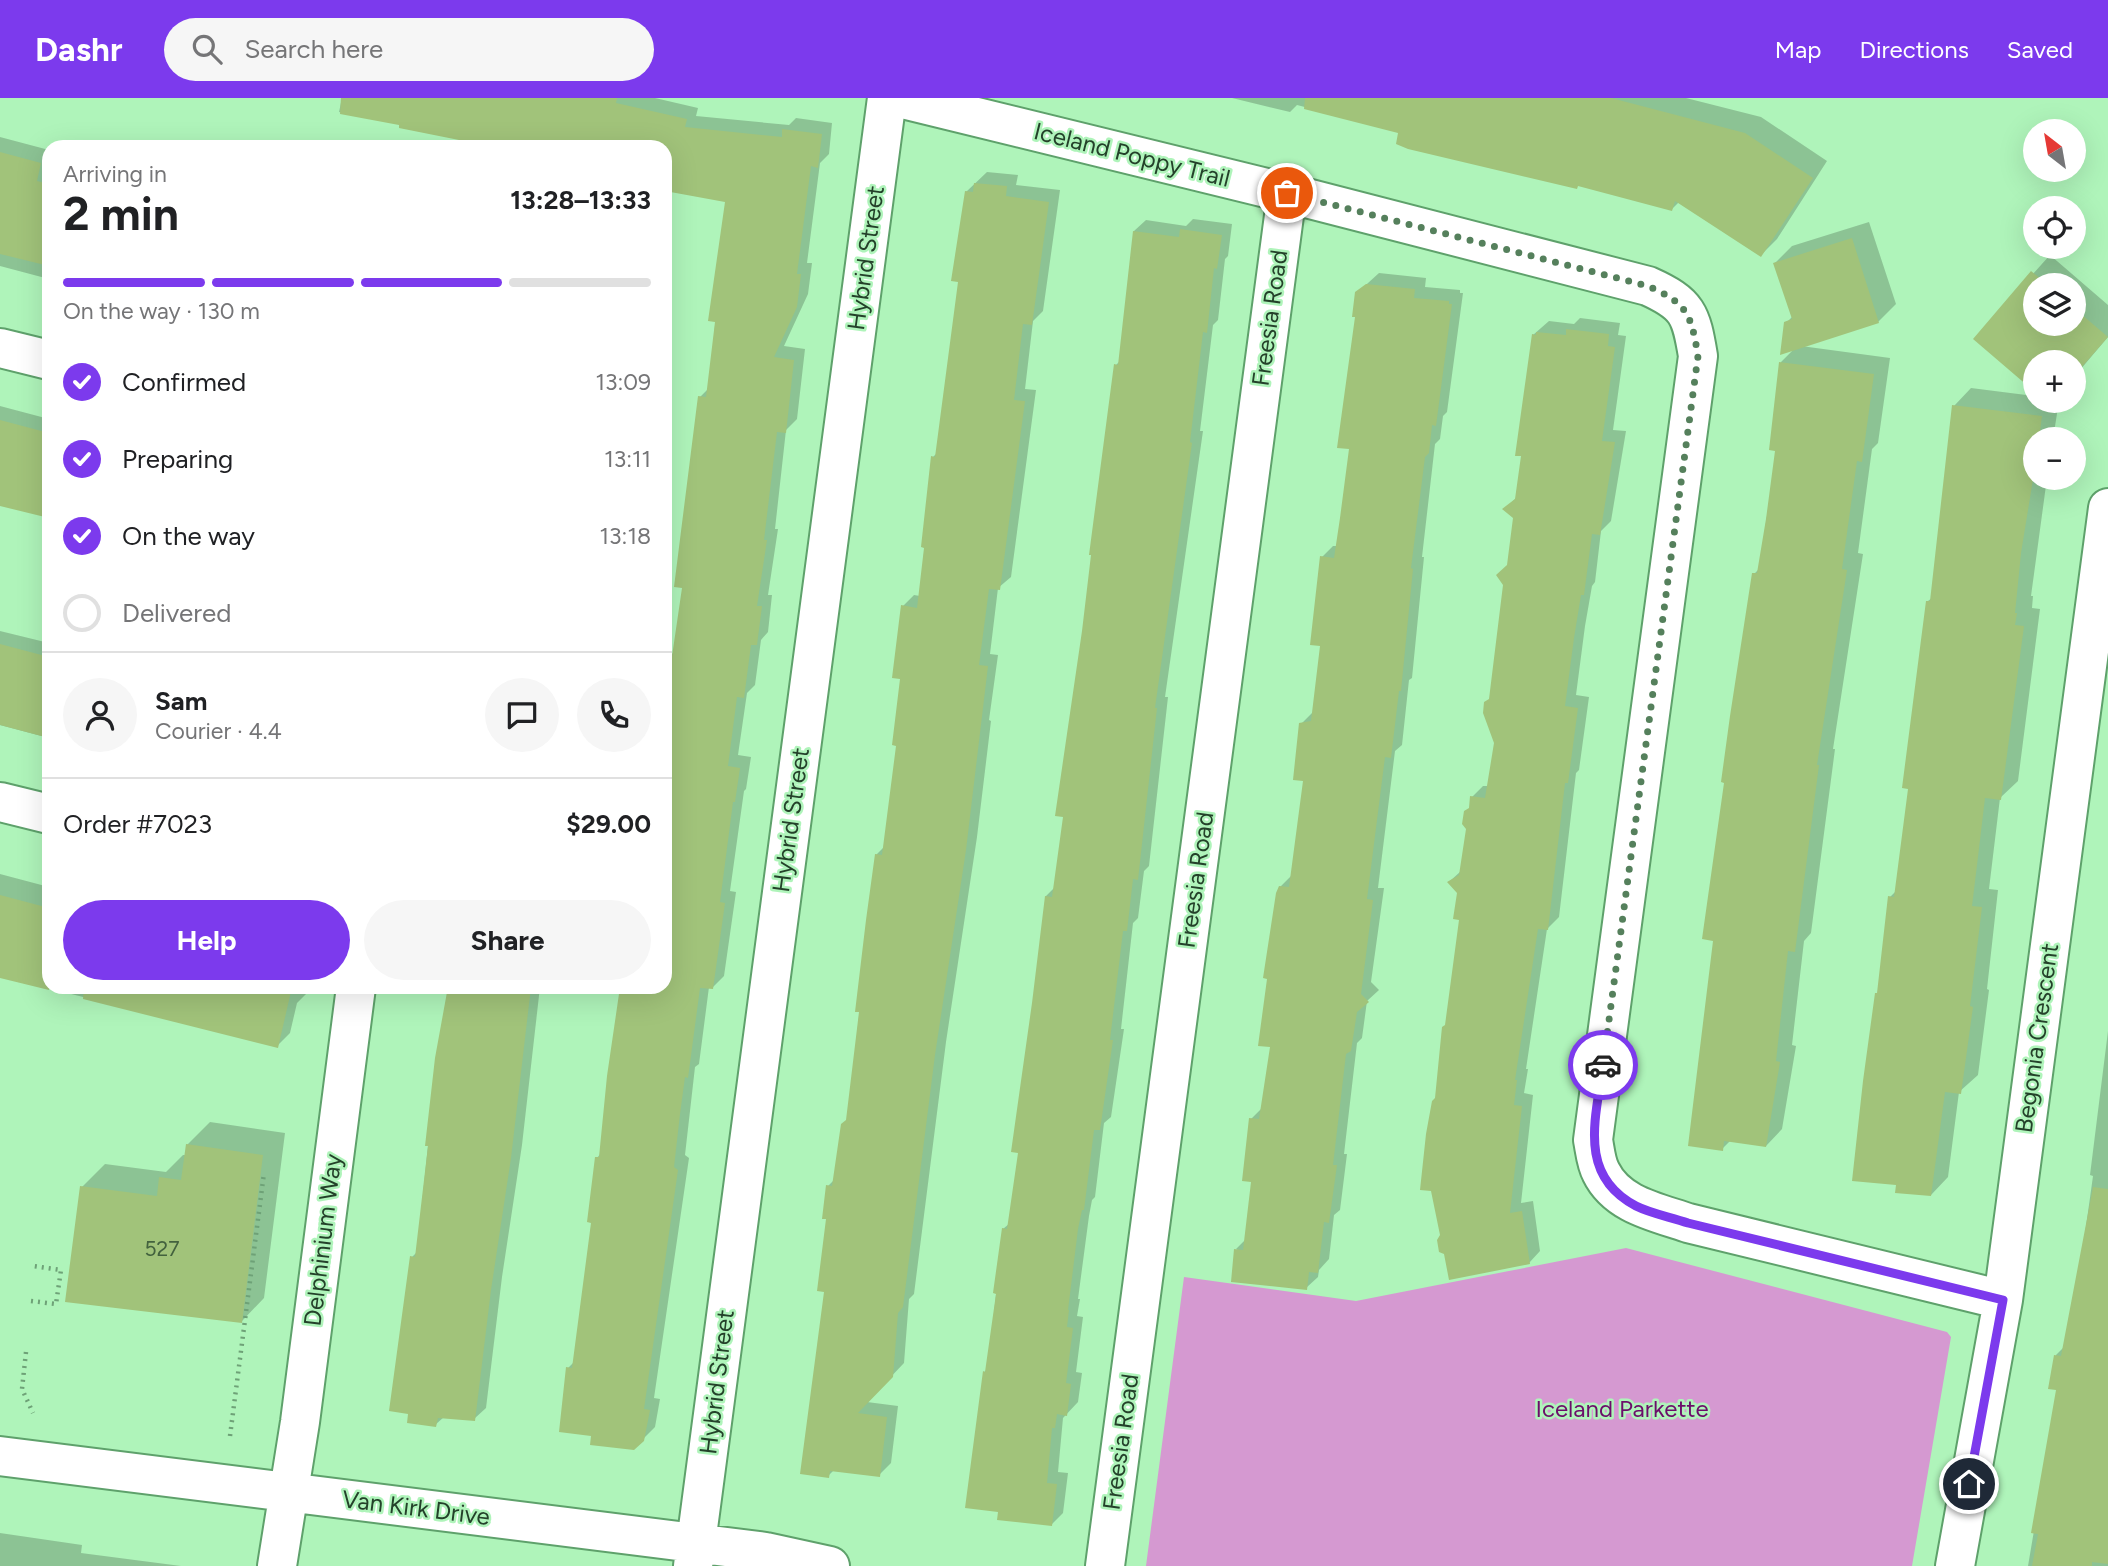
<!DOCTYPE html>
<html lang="en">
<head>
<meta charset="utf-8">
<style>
	:root { --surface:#fff; --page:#f6f6f6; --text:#202124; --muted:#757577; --line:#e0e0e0; --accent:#7c3aed }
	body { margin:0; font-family:Figtree,sans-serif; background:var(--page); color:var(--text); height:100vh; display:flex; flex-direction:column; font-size:26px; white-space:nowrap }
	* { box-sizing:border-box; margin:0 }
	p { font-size:23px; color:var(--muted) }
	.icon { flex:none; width:38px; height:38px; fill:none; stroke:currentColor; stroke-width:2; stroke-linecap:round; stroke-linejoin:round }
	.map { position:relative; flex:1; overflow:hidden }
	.side { position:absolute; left:42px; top:42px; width:630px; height:854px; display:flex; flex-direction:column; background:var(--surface); border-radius:21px; box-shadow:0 7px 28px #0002 }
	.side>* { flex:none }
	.needle { width:46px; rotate:329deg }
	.buttons { position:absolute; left:2023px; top:21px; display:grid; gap:14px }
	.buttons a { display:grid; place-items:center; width:63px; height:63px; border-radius:50%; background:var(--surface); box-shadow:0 7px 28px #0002; font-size:35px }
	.pin { position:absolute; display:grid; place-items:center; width:60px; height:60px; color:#fff; margin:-30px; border:4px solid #fff; border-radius:50%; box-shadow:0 2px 7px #0007 }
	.courier { position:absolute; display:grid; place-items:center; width:70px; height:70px; margin:-35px; border:5px solid #7c3aed; border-radius:50%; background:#fff; color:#222; box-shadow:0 2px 9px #0007 }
	.overview em { font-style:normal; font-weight:700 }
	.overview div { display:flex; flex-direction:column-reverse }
	.overview { display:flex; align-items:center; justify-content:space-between; height:119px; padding:0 21px }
	h1 { font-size:46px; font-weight:700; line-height:52px }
	.bar { display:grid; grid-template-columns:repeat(4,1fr); gap:10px 7px; align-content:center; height:84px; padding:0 21px }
	.bar i { height:9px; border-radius:5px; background:var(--line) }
	.bar .selected { background:var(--accent) }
	.bar p { grid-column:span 4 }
	.line { display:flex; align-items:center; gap:18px; padding:0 21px; border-top:2px solid var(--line) }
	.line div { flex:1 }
	.round { display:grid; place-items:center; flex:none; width:74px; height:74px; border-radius:37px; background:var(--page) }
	ol { padding:0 21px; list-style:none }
	li { display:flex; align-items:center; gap:21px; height:77px }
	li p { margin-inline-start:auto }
	li .icon { padding:7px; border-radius:50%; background:var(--accent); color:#fff; stroke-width:4 }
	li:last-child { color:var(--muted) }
	li i { width:38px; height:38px; border:4px solid var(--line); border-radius:50% }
	.action { display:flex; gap:14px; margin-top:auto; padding:14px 21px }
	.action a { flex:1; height:80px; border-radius:42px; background:var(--accent); color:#fff; font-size:28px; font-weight:700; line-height:80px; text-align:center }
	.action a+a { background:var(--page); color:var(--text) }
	header { display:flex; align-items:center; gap:42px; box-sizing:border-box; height:98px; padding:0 35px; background:var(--accent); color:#fff }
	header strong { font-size:33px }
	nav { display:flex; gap:38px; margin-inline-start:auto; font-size:24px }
	.search { width:490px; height:63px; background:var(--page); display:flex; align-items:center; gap:18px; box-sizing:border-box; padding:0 24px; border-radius:38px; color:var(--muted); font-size:26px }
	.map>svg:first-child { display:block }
	.green { fill:#d599d1 }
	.shadow { fill:#0003; fill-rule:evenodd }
	.building { fill:#a1c37a }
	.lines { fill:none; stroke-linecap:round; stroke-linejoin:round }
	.minor-casing { stroke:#5ea16b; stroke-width:42 }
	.path { stroke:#6ea177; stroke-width:4.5; stroke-dasharray:2 5; stroke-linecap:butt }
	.minor { stroke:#fff; stroke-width:38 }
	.done { stroke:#55805c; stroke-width:7; stroke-dasharray:0 12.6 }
	.route { stroke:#7c3aed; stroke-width:9 }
	.labels { text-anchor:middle; stroke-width:5; stroke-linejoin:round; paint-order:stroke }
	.number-label { font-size:21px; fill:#43623e }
	.street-label { font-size:24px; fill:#24412a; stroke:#aff4ba }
	.park-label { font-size:24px; fill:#6c0d6a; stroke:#aff4ba }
</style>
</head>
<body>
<header>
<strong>Dashr</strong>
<div class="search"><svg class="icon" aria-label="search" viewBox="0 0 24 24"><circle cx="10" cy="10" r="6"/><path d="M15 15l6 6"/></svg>Search here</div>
<nav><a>Map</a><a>Directions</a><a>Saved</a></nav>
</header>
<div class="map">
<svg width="2108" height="1468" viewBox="0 0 2108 1468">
	<rect width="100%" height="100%" fill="#aff4ba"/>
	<path class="green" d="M1626 1150 1947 1234 1951 1239 1912 1468H1146L1184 1179 1356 1203Z"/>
	<path class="shadow" d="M342 0H655L698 10 696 18 789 27 796 20 832 25 829 56 820 65 807 165H812L808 196 784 248 805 251 797 321 786 332 775 431H778L768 497H772L768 534 761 542 755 587 747 595 738 657 751 659 746 691 744 693 730 793 736 794 724 878 712 890 709 889 699 966 695 969 685 1057 689 1060 654 1300 660 1301 655 1329 643 1341 593 1336 568 1270 575 1263 587 1175 597 1060 601 1055 621 889H665V563L675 553 684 488 700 299 709 290 727 102 665 91V49H485L471 42 401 25 339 14Z
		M1232 0H1686L1761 19 1827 63 1777 141 1761 157 1679 104 1672 111 1401 34 1297 7 1290 14Z
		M0 39 49 52V181L0 168Z
		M987 74 1018 77 1016 87 1060 92 1043 213 1033 223 1025 291 1036 292 1011 479 998 490 990 556 998 557 989 622 991 623 977 739 946 944 914 1196 909 1201 904 1265 867 1304 898 1308 891 1365 879 1377 834 1372 828 1378 826 1193 828 1088 834 1082 848 1022 876 757 884 749 898 647 903 508 914 497 920 498 933 359 937 355 960 182 966 94Z
		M1193 121 1232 126 1228 158 1225 161 1218 222 1213 227 1200 333H1203L1165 599H1168L1149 768 1144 773 1138 820 1133 825 1121 931H1124L1111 1019 1104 1025 1095 1099 1092 1102 1089 1118 1078 1201H1080L1077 1218 1083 1219 1076 1274 1082 1275 1078 1304 1063 1320 1058 1374 1068 1375 1063 1415 1052 1426 999 1412 984 1274 988 1271 1003 1131 1010 1125 1020 1054 1046 798 1055 789 1065 718 1083 533 1116 267 1120 263 1134 133 1146 122 1186 128Z
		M1869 124 1896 206 1878 224 1801 248 1890 260 1878 345 1872 351 1858 455 1863 456 1833 651H1835L1811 835 1804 843 1792 947 1796 948 1782 1031 1766 1048 1731 1042 1722 1051 1715 841 1726 683 1754 476 1759 471 1777 351 1781 264 1795 250 1786 225 1793 218 1775 165 1792 148Z
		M2050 157 2108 207V239L2074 279V264H2035V292L1975 240ZM2035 187H2074V226H2035Z
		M1379 175 1426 180 1425 189 1460 192V195H1463L1447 314 1443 318 1440 341 1435 346 1422 459H1424L1412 580 1409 582 1402 647 1395 653 1378 790H1384L1371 884 1379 892 1367 903 1362 940 1357 945 1344 1056H1347L1340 1112 1334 1117 1329 1161 1319 1172 1318 1179 1306 1190 1236 1151 1246 1141 1253 1082 1251 1021 1263 1009 1272 948 1280 789 1292 777 1305 682 1301 626 1313 614 1322 546V459L1333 448H1338L1350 349 1357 195Z
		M1580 220 1620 225 1618 237 1626 238 1613 332 1626 333 1611 423 1601 433 1595 484 1592 488 1585 528 1576 597 1589 599 1579 672 1576 675 1559 819 1547 831 1526 971H1528L1524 995 1533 997 1521 1105 1533 1103 1540 1153 1529 1165 1442 1137 1432 1092 1437 1000 1461 821 1459 795 1449 784 1461 773 1472 699 1483 688H1489L1495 645 1491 599 1515 420 1505 411 1517 399 1523 357 1533 237 1549 223 1574 226Z
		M1971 290 2035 298V303H2059L2053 341H2035V380H2047L2031 498H2033L2032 510 2040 511 2018 683 2000 700 1989 791 1998 792 1987 891 1989 892 1978 977 1959 994 1948 1079 1931 1097 1898 1086 1879 894 1890 799 1897 792 1910 689 1928 503 1932 500 1954 308Z
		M0 308 49 321V418L0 406Z
		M0 533 49 545V640L0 627Z
		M0 776 49 789V889H311L310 892 297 905 290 935 277 948 0 878Z
		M449 889H540L522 1047 502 1179 486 1310 474 1321 444 1319 435 1327 412 1159 417 1154 437 960Z
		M2108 933V1468H2028L2058 1291 2056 1257 2064 1249 2083 1150 2093 1078 2090 1077Z
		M210 1024 285 1035 264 1200 242 1223 82 1089 105 1066 166 1074 183 1057H186L187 1047Z
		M0 1435 82 1447 81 1455 181 1468H0Z"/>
	<path class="building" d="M341 0H617L616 5 687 21 685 29 782 39V31L822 36 818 70 811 68 797 176H801L797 209 774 259 794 262 786 335 777 334 764 442H767L757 508H762L757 547H751L744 600 737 599 728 668 740 670 735 704H733L720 804 725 805 713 891 700 890 688 980 685 979 680 1016 674 1069 678 1072 644 1311 650 1312 644 1343 634 1352 590 1347 591 1338 559 1334 566 1269 572 1270 591 1125 587 1124 595 1059H599L607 978 620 889H665V564L671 565 682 490 674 489 698 298 706 299 715 224 708 223 725 104 665 93V49H468L469 44 399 30V27L340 16Z
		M1305 0H1611L1745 35 1813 80 1761 159 1675 103 1672 113 1578 88 1577 91 1408 51 1396 46 1398 35 1304 11Z
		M0 54 41 65 37 83 49 86V168L0 156Z
		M974 85 1007 88 1006 98 1049 104 1032 227 1023 226 1014 302 1025 303 1000 492 989 491 979 567 988 568 966 752 935 957 903 1209 898 1215 893 1279 858 1315 887 1319 880 1379 830 1373 829 1380 800 1376 824 1194 817 1193 826 1121H822L826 1087 832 1088 841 1026 846 1022 859 914H855L866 822 875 756 882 757 896 648 892 647 900 581 892 580 901 507 917 510 924 450 921 449 931 358 935 359 958 184 951 183 965 93 973 94Z
		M1180 131 1222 137 1217 171 1214 170 1207 235 1203 234 1190 344 1192 345 1155 610H1157L1138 782 1133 781 1127 833H1123L1110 942H1113L1100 1032H1094L1084 1112H1082L1078 1131 1068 1212H1069L1067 1229 1073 1230 1066 1285 1071 1286 1067 1318 1057 1316 1055 1330H1052L1047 1385 1057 1386 1052 1428 997 1422 998 1414 965 1410 983 1273 985 1274 996 1196 993 1195 1002 1130 1007 1131 1018 1055 1011 1054 1032 905 1045 798 1052 799 1063 719 1055 718 1082 533 1091 457H1089L1114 266 1118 267 1133 133 1179 139Z
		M1852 140 1879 225 1780 257 1784 224 1792 221 1773 165Z
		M2031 173 2048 187H2035V226H2074V210L2108 239 2074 278V264H2035V294L1973 241Z
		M1366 186 1415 191 1414 200 1449 203V206H1452L1436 328 1432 327 1429 355 1425 359 1411 470 1413 471 1401 593H1399L1391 660 1385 659 1367 801 1373 802 1361 896 1369 904 1357 914 1351 953 1346 956 1333 1067H1337L1329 1125 1324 1124 1318 1175 1309 1174 1307 1192 1231 1184 1234 1151 1243 1152 1251 1084 1242 1083 1249 1020 1259 1021 1270 949 1258 948 1267 881 1263 880 1276 795 1279 788 1289 789 1303 683 1293 682 1299 625 1311 623 1320 548 1310 547 1320 458 1334 460 1340 420 1349 351 1337 350 1355 219H1352L1355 194Z
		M1566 231 1609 236 1608 248 1615 249 1602 343 1615 344 1600 437 1592 436 1584 497H1581L1574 540 1565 608 1578 610 1568 685H1565L1548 832 1538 831 1515 982H1517L1514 1007 1522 1008 1510 1115 1522 1113 1530 1166 1449 1182 1444 1156 1439 1154 1437 1142 1440 1137 1431 1093 1420 1092 1426 1036 1432 1003 1435 1000 1442 929 1445 927 1459 822 1453 821 1457 795 1447 784 1459 777 1466 731 1462 726 1464 713 1469 710 1470 698 1485 700 1494 645 1483 615 1484 604 1489 601 1503 487 1496 477 1507 467 1513 420 1502 411 1515 401 1521 358H1515L1532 236 1536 237V234L1566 237Z
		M1779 264 1874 276 1862 364 1857 363 1842 471 1847 472 1817 667H1819L1795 854 1788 853 1776 963 1780 964 1766 1049 1724 1043 1723 1053 1688 1048 1713 843 1702 841 1724 685 1721 684 1730 618 1752 475H1757L1766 421 1775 353 1769 352Z
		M1952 307 2042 318 2039 341H2035V369L2021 455 2015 515H2017L2015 527 2024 528 2001 702 1985 700 1977 767 1972 808 1982 809 1970 908 1973 909 1961 996 1945 994 1931 1098 1895 1095 1896 1087 1852 1083 1863 983 1875 895H1877L1888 798 1894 799 1908 691 1902 690 1926 503H1930Z
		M0 322 49 335V420L0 408Z
		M0 546 49 559V640L0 627Z
		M0 797 49 810V892L0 880Z
		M84 889H292L278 950 83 901Z
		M455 889H531L511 1060 491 1192 475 1323 438 1320 436 1329 407 1325 408 1316 389 1313 410 1158 415 1159 428 1048H425L435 960 447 894H454Z
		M186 1046 263 1057 242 1225 65 1204 80 1088 157 1098 159 1079 181 1082Z
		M2093 1089 2108 1091V1466L2092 1464V1468H2032L2038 1436 2031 1435 2056 1292 2048 1291 2054 1257 2061 1258Z"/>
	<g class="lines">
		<defs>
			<path id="minor" d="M899 0 1287 95 1648 188C1688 206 1691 216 1698 258L1593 1042C1595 1052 1596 1065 1601 1074 1617 1107 1656 1114 1688 1125L2003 1202
				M0 250 49 262
				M0 704 49 716
				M0 1358 766 1454 830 1468
				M277 1468 300 1324 356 889
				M693 1468 887 0
				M1105 1468 1287 95
				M1955 1468 2003 1202 2108 410"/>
		</defs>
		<use href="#minor" class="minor-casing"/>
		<path class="path" d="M31 1203 56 1206 61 1172 33 1168
			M26 1254 22 1291 33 1315
			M230 1338 264 1075"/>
		<use href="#minor" class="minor"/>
	</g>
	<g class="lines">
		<path class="done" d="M1287 95 1648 188C1688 206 1691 216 1698 258L1603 967"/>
		<path class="route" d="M1603 967C1596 1020 1577 1077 1636 1108 1652 1116 1671 1119 1688 1125L2003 1202 1969 1386"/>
	</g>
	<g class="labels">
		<g class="number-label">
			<text x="162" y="1158">527</text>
		</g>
		<g class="street-label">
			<text transform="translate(1132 57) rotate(14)" y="8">Iceland Poppy Trail</text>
			<text transform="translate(866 160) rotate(-82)" y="8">Hybrid Street</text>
			<text transform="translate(1270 220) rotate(-82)" y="8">Freesia Road</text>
			<text transform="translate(791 722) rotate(-82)" y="8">Hybrid Street</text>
			<text transform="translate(1196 782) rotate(-82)" y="8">Freesia Road</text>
			<text transform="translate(2037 940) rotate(-82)" y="8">Begonia Crescent</text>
			<text transform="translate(323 1142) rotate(-83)" y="8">Delphinium Way</text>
			<text transform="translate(717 1284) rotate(-83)" y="8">Hybrid Street</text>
			<text transform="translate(1121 1344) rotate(-82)" y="8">Freesia Road</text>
			<text transform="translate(416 1410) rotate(7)" y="8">Van Kirk Drive</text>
		</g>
		<g class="park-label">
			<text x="1622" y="1319">Iceland Parkette</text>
		</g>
	</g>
</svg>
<div class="buttons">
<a><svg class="needle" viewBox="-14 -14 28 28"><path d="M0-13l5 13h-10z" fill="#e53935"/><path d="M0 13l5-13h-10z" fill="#757577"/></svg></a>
<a><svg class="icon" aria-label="locate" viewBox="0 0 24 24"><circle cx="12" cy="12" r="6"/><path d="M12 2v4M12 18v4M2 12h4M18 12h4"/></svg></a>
<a><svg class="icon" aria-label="layers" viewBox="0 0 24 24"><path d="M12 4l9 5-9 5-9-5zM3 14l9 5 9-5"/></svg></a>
<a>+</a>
<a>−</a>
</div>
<div class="pin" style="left:1287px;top:95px;background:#ea580c"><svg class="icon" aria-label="bag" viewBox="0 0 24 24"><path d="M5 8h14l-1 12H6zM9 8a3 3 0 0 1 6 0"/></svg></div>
<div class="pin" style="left:1969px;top:1386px;background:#1f2937"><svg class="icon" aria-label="home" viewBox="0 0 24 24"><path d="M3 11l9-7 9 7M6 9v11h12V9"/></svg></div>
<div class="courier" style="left:1603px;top:967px"><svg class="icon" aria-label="car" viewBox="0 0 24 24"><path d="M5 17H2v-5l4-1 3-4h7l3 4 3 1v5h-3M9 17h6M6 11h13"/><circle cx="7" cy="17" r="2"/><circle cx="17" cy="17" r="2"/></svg></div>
<section class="side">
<div class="overview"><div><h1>2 min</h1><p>Arriving in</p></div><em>13:28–13:33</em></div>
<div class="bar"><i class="selected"></i><i class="selected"></i><i class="selected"></i><i></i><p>On the way · 130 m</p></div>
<ol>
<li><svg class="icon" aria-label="check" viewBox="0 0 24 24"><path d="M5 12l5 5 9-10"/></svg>Confirmed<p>13:09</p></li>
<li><svg class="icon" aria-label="check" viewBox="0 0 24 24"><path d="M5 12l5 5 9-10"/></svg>Preparing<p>13:11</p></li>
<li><svg class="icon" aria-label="check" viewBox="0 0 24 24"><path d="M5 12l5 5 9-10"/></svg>On the way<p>13:18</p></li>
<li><i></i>Delivered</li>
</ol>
<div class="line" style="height:126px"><a class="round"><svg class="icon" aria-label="person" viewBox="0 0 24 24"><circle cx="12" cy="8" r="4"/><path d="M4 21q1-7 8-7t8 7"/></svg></a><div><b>Sam</b><p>Courier · 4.4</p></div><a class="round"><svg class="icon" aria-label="chat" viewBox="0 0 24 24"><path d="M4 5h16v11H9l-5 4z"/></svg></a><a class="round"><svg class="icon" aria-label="phone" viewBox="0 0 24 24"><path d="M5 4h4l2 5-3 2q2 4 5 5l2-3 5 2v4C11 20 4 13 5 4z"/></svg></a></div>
<div class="line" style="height:91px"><div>Order #7023</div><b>$29.00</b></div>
<div class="action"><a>Help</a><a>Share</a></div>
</section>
</div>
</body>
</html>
